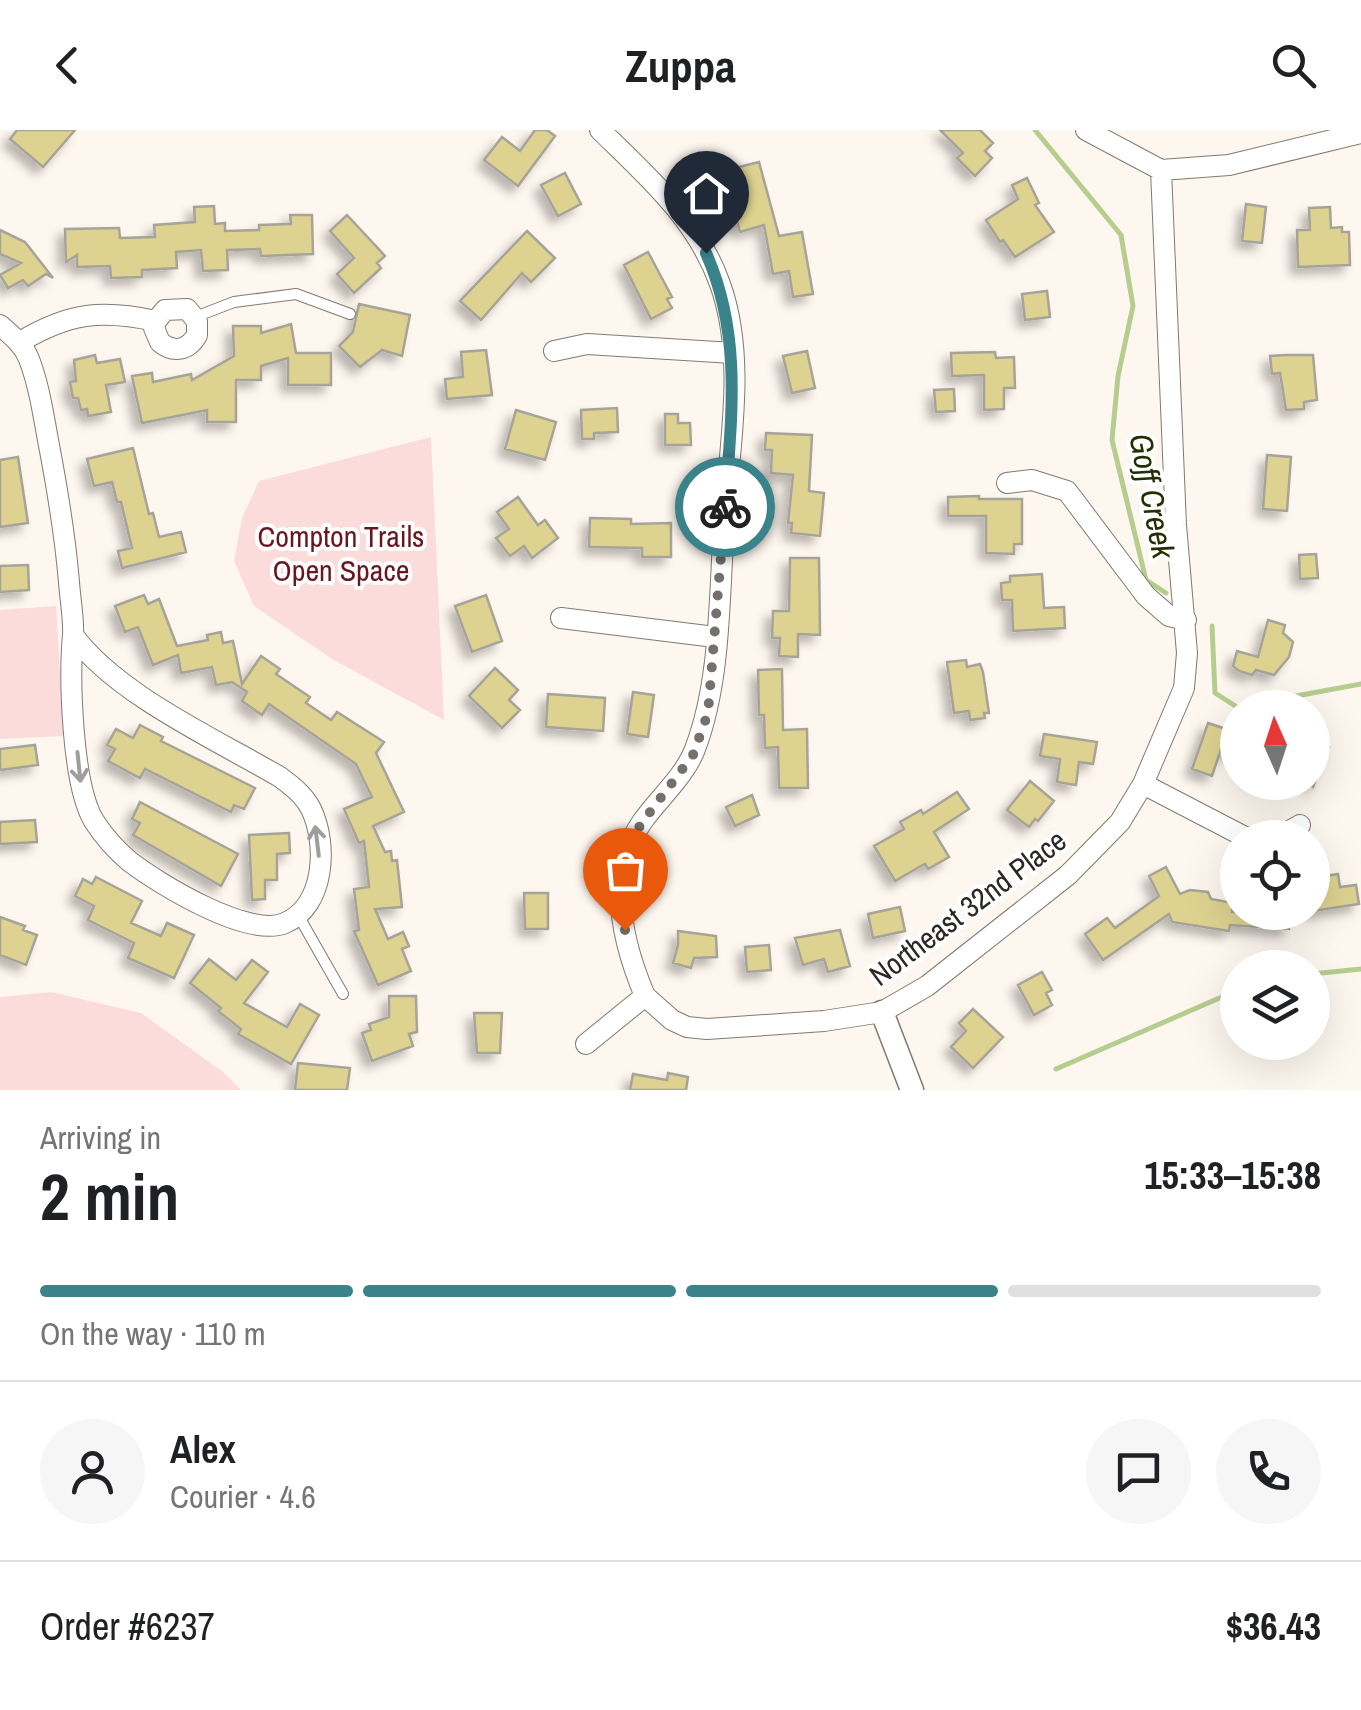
<!DOCTYPE html>
<html lang="en">
<head>
<meta charset="utf-8">
<style>
	:root { --surface:#fff; --page:#f6f6f6; --text:#202124; --muted:#757577; --line:#e0e0e0; --accent:#3b838a }
	body { margin:0; font-family:"Archivo Narrow",sans-serif; background:var(--page); color:var(--text); height:100vh; display:flex; flex-direction:column; font-size:38px; white-space:nowrap }
	* { box-sizing:border-box; margin:0 }
	p { font-size:32px; color:var(--muted) }
	.icon { flex:none; width:55px; height:55px; fill:none; stroke:currentColor; stroke-width:2; stroke-linecap:round; stroke-linejoin:round }
	.map { position:relative; height:960px; overflow:hidden }
	.side { display:flex; flex-direction:column; background:var(--surface); flex:1 }
	.side>* { flex:none }
	.needle { width:65px; rotate:357deg }
	.tools { position:absolute; left:1220px; top:560px; display:grid; gap:20px }
	.tools a { display:grid; place-items:center; width:110px; height:110px; border-radius:50%; background:var(--surface); box-shadow:0 10px 40px #0002; font-size:50px }
	.pin { position:absolute; display:grid; place-items:center; width:85px; height:85px; color:#fff; margin:-102px -42px; border-radius:50% 50% 50% 0; rotate:-45deg; box-shadow:0 0 10px #0007 }
	.pin .icon { rotate:45deg }
	.courier { position:absolute; display:grid; place-items:center; width:100px; height:100px; margin:-50px; border:8px solid #3b838a; border-radius:50%; background:#fff; color:#222; box-shadow:0 2px 12px #0007 }
	.summary em { font-style:normal; font-weight:800 }
	.summary div { display:flex; flex-direction:column-reverse }
	.summary { display:flex; align-items:center; justify-content:space-between; height:170px; padding:0 40px }
	h1 { font-size:65px; font-weight:800; line-height:75px }
	.bar { display:grid; grid-template-columns:repeat(4,1fr); gap:15px 10px; align-content:center; height:120px; padding:0 40px }
	.bar i { height:12px; border-radius:8px; background:var(--line) }
	.bar .selected { background:var(--accent) }
	.bar p { grid-column:span 4 }
	.line { display:flex; align-items:center; gap:25px; padding:0 40px; border-top:2px solid var(--line) }
	.line div { flex:1 }
	.round { display:grid; place-items:center; flex:none; width:105px; height:105px; border-radius:52px; background:var(--page) }
	header { display:flex; justify-content:space-between; align-items:center; height:130px; padding:0 40px; background:var(--surface); font-size:45px; font-weight:800 }
	.map>svg:first-child { display:block }
	.green { fill:#fbdcdb }
	.lines { fill:none; stroke-linecap:round; stroke-linejoin:round }
	.stream { stroke:#b6cd90; stroke-width:5 }
	.building { fill:#ded291; stroke:#a6a499; stroke-width:2.5; filter:url(#shadow) }
	.service-casing { stroke:#817a71; stroke-width:12 }
	.minor-casing { stroke:#817a71; stroke-width:22 }
	.tertiary-casing { stroke:#817a71; stroke-width:25 }
	.service { stroke:#fff; stroke-width:10 }
	.minor { stroke:#fff; stroke-width:20 }
	.tertiary { stroke:#fff; stroke-width:22 }
	.oneway { stroke:#a09e9c }
	.done { stroke:#75706b; stroke-width:10; stroke-dasharray:0 18 }
	.route { stroke:#3b838a; stroke-width:12 }
	.labels { text-anchor:middle; stroke-width:8; stroke-linejoin:round; paint-order:stroke }
	.park-label { font-size:30px; fill:#69171f; stroke:#fff }
	.street-label { font-size:30px; fill:#2b2824; stroke:#fff }
	.water-label { font-size:32px; font-style:italic; fill:#222f02; stroke:#fff }
</style>
</head>
<body>
<header><svg class="icon" aria-label="back" viewBox="0 0 24 24"><path d="M15 5l-7 7 7 7"/></svg>Zuppa<svg class="icon" aria-label="search" viewBox="0 0 24 24"><circle cx="10" cy="10" r="6"/><path d="M15 15l6 6"/></svg></header>
<div class="map">
<svg width="1361" height="960" viewBox="0 0 1361 960">
	<defs>
		<filter id="shadow"><feDropShadow dx="-7" dy="7" stdDeviation="5" flood-color="#0004"/></filter>
	</defs>
	<rect width="100%" height="100%" fill="#fef7ef"/>
	<path class="green" d="M431 307 444 590 332 529 254 476 234 431 242 388 259 351Z
		M56 476 64 606 0 609V480Z
		M51 862 141 883 223 942 241 960H0V867Z"/>
	<g class="lines">
		<path class="stream" d="M1035 0 1121 105 1133 176 1118 246 1112 310 1146 450 1166 463
			M1212 496 1215 563 1237 577 1361 554
			M1312 844 1361 839
			M1056 939 1238 860"/>
	</g>
	<path class="building" d="M17 0H75L43 37 10 9Z
		M535 0H547L555 6 518 56 484 30 502 7 520 21Z
		M940 0H980L993 13 985 21 992 28 975 46 957 28 963 23Z
		M759 32 779 106 802 102 813 164 793 167 789 141 773 144 764 95 740 102 723 41Z
		M565 43 581 74 558 86 541 55Z
		M1027 48 1039 73 1035 75 1054 102 1015 127 1003 110 1000 112 986 90 1018 69 1012 55Z
		M1246 74 1266 77 1262 113 1242 111Z
		M214 76 215 94 225 93V101L259 100V95L291 94 290 85H312L313 124 261 126 260 119 227 120 228 140 203 141 201 120 176 122 177 138 142 140V147L111 148 110 136 77 137V125L66 132 65 99 119 98 120 108 155 107 154 95 195 92 194 77Z
		M1330 77 1331 98 1342 97V102H1349L1350 135 1298 137 1297 100H1310L1309 78Z
		M347 85 385 126 377 133 381 138 354 163 337 144 354 128 330 101Z
		M0 100 25 112 53 148 46 144 28 156 23 150 8 158 0 145 21 133 0 124Z
		M527 101 555 128 531 152 522 143 481 190 460 171Z
		M648 122 672 167 667 169 672 178 651 189 624 135Z
		M1047 161 1050 187 1025 190 1022 164Z
		M359 174 410 185 402 226 382 220 360 237 339 216 353 202Z
		M291 194 296 223H331V255H288V228L261 236V250H236V292H207V280L142 293 132 246 152 243 153 252 191 244 192 250 234 226 233 196H261V203Z
		M486 220 492 265 447 269 445 249 463 247 461 222Z
		M807 221 815 258 792 263 783 226Z
		M995 222 996 228 1014 227 1015 258H1004V279L984 280V245L952 246 951 223Z
		M95 225 97 233 120 229 125 252 106 255 111 282 88 286 87 279 81 280 78 268H73L70 252 76 251 74 230Z
		M1286 225H1313L1317 270 1304 272V279L1286 280 1280 243 1272 244 1270 226Z
		M954 259 955 281 936 282 934 260Z
		M617 278 618 302 594 303V309H582L581 280Z
		M516 280 556 292 545 330 505 319Z
		M665 284H678V293H690L691 315H665Z
		M766 303 812 305 809 361 824 363 820 406 791 403 792 393H788L793 345 771 343 772 320H765Z
		M133 318 149 384 153 383 159 407 181 402 186 422 122 438 118 421 132 418 121 372H117L112 352 94 356 87 329Z
		M1267 325 1291 327 1287 381 1263 379Z
		M18 327 28 393 0 397V330Z
		M979 366V369H1022V414H1014V424L986 423V386H948V367Z
		M518 367 538 395 545 390 558 408 532 428 524 416 510 426 496 408 509 399 497 382Z
		M590 388 631 389V394L671 393V427H642V418L589 417Z
		M1316 424 1318 448 1300 449 1299 425Z
		M790 428H819L820 505 798 504V527L779 526 780 508H772L773 481H789Z
		M28 435 29 460 0 462V436Z
		M1042 444 1044 478 1064 477 1065 498 1013 501 1012 470H1002L1001 453 1010 452V446Z
		M144 465 148 474 159 469 177 516 208 510 207 505 221 502 223 513 233 511 242 554 261 526 280 539 276 544 310 567 306 573 331 590 337 582 384 612 376 623 404 682 373 696 385 722 391 721 392 731 397 730 402 777 375 779 388 809 403 802 409 816 402 819 411 841 378 855 354 801 359 800 354 759 369 757 364 711 359 713 344 679 372 667 356 634 269 574 262 585 242 571 247 562 232 552 216 555 212 537 181 543 178 525 153 535 138 497 125 502 115 476Z
		M486 465 502 511 472 522 455 476Z
		M1268 490 1285 495 1283 503 1293 512 1289 527 1274 545 1256 540 1252 545 1239 541 1233 536 1237 521 1258 527Z
		M966 530 967 537 980 534 983 542 989 583H984L985 588 970 590 969 581 954 583 947 532Z
		M495 538 518 560 509 570 520 580 502 598 469 566Z
		M782 539 783 600 807 599 808 658H779L778 617 765 618 764 585H759L758 540Z
		M633 562 654 565 648 607 627 604Z
		M548 564 605 568 603 601 546 597Z
		M1208 593 1238 603V625L1221 619 1212 646 1192 639Z
		M140 595 163 607 161 611 255 658 244 679 234 675 231 682 145 639 140 648 108 631 115 619 107 615 116 599 133 608Z
		M1044 604 1097 612 1093 634 1079 632 1076 655 1057 652 1060 629 1040 626Z
		M1312 611 1329 617 1313 657 1312 656Z
		M35 615 38 635 0 640V619Z
		M1030 651 1054 671 1038 691 1035 689 1029 697 1007 680Z
		M957 662 969 679 934 702 949 727 928 739 925 734 921 736 895 751 874 716 904 699 900 692 921 680 923 684Z
		M752 665 759 685 735 696 726 677Z
		M140 672 238 724 221 756 133 705 140 693 132 689Z
		M35 690 37 712 0 714V692Z
		M289 703 290 723 277 724V750H265V769L252 770 249 705Z
		M1166 737 1180 764 1190 760 1208 762 1211 769 1233 773 1232 782H1290L1289 799 1230 795 1229 801 1172 792 1169 784 1103 830 1085 804 1107 788 1115 798 1159 766 1149 746Z
		M1338 744 1340 757 1356 755 1359 774 1312 781V748Z
		M96 747 142 771 131 793 161 806 167 793 194 805 174 848 128 828 134 813 88 790 94 776 75 766 83 749 92 754Z
		M524 763H548V799H525Z
		M900 777 905 801 873 808 868 784Z
		M0 787 25 796 23 800 37 805 26 835 0 825Z
		M840 800 850 836 828 842 824 829 803 835 795 808Z
		M678 801 716 806 717 827 694 828 691 838 673 833 678 815Z
		M769 815 771 840 747 842 745 817Z
		M209 829 236 850 252 830 268 842 244 873 287 897 300 874 319 885 291 934 238 904 241 899 218 881 221 878 190 853Z
		M1042 842 1052 860 1046 863 1052 875 1034 885 1018 855Z
		M389 866H416L417 902 409 904 413 916 372 931 362 903 371 900 369 894 389 887Z
		M973 879 1003 907 973 938 951 917 966 901 959 893Z
		M474 883H502L500 923H477Z
		M298 933 350 938 347 960H295Z
		M668 943 688 947 686 960H630L633 944 667 950Z"/>
	<g class="lines">
		<defs>
			<path id="service" d="M195 187 234 172 296 164 350 184
				M298 785 343 864"/>
			<path id="minor" d="M600 0C647 46 697 89 720 154 747 229 729 317 724 395 719 467 721 551 695 619 685 646 658 669 642 692 606 744 622 812 645 866
				M1086 0 1161 40
				M1161 40 1229 35 1361 3
				M0 195C12 206 23 214 29 229 39 255 43 283 48 310 57 357 65 404 69 452 70 469 74 488 73 505 69 548 72 655 94 691 103 705 116 720 129 731 159 754 249 809 285 793 325 776 328 714 311 679 304 665 292 656 280 647 215 609 116 564 73 505
				M20 212C68 183 101 179 156 191L154 198 160 212C173 223 188 221 197 205V191L187 179 165 180 156 191
				M554 221 587 214 733 223
				M1007 353 1032 350 1067 361 1146 466 1169 486 1186 490
				M561 488 715 507
				M1143 654 1245 707 1267 708
				M1277 708 1300 695
				M586 914 645 866 672 890 687 897 707 899 824 891 882 882 927 856 1068 745 1120 692 1143 654 1184 558 1187 523 1176 395 1161 40"/>
			<path id="tertiary" d="M882 882 912 960"/>
		</defs>
		<use href="#service" class="service-casing"/>
		<use href="#minor" class="minor-casing"/>
		<use href="#tertiary" class="tertiary-casing"/>
		<use href="#service" class="service"/>
		<use href="#minor" class="minor"/>
		<use href="#tertiary" class="tertiary"/>
	</g>
	<defs><path id="oneway-shaft" d="M-6 0H5M1.5-3L5.5 0L1.5 3" fill="none" stroke-width="1.6" stroke-linecap="round" stroke-linejoin="round" transform="scale(2.5)"/></defs>
	<g class="oneway">
		<use href="#oneway-shaft" transform="translate(79 637) rotate(84)"/>
		<use href="#oneway-shaft" transform="translate(317 711) rotate(-97)"/>
	</g>
	<g class="lines">
		<path class="done" d="M625 800 620 742 625 721 641 694 693 625 708 583 725 377"/>
		<path class="route" d="M706 123C743 206 731 290 725 377"/>
	</g>
	<g class="labels">
		<g class="park-label">
			<text x="341" y="417">Compton Trails<tspan x="341" dy="34">Open Space</tspan></text>
		</g>
		<g class="street-label">
			<text transform="translate(968 778) rotate(-37)" y="10">Northeast 32nd Place</text>
		</g>
		<g class="water-label">
			<text transform="translate(1152 366) rotate(79)" y="11">Goff Creek</text>
		</g>
	</g>
</svg>
<div class="tools">
<a><svg class="needle" viewBox="-14 -14 28 28"><path d="M0-13l5 13h-10z" fill="#e53935"/><path d="M0 13l5-13h-10z" fill="#757577"/></svg></a>
<a><svg class="icon" aria-label="locate" viewBox="0 0 24 24"><circle cx="12" cy="12" r="6"/><path d="M12 2v4M12 18v4M2 12h4M18 12h4"/></svg></a>
<a><svg class="icon" aria-label="layers" viewBox="0 0 24 24"><path d="M12 4l9 5-9 5-9-5zM3 14l9 5 9-5"/></svg></a>
</div>
<div class="pin" style="left:625px;top:800px;background:#ea580c"><svg class="icon" aria-label="bag" viewBox="0 0 24 24"><path d="M5 8h14l-1 12H6zM9 8a3 3 0 0 1 6 0"/></svg></div>
<div class="pin" style="left:706px;top:123px;background:#1f2937"><svg class="icon" aria-label="home" viewBox="0 0 24 24"><path d="M3 11l9-7 9 7M6 9v11h12V9"/></svg></div>
<div class="courier" style="left:725px;top:377px"><svg class="icon" aria-label="bike" viewBox="0 0 24 24"><circle cx="6" cy="16" r="4"/><circle cx="18" cy="16" r="4"/><path d="M6 16l4-8h5l3 8M10 8l3 8H6M13 5h3"/></svg></div>
</div>
<section class="side">
<div class="summary"><div><h1>2 min</h1><p>Arriving in</p></div><em>15:33–15:38</em></div>
<div class="bar"><i class="selected"></i><i class="selected"></i><i class="selected"></i><i></i><p>On the way · 110 m</p></div>
<div class="line" style="height:180px"><a class="round"><svg class="icon" aria-label="person" viewBox="0 0 24 24"><circle cx="12" cy="8" r="4"/><path d="M4 21q1-7 8-7t8 7"/></svg></a><div><b>Alex</b><p>Courier · 4.6</p></div><a class="round"><svg class="icon" aria-label="chat" viewBox="0 0 24 24"><path d="M4 5h16v11H9l-5 4z"/></svg></a><a class="round"><svg class="icon" aria-label="phone" viewBox="0 0 24 24"><path d="M5 4h4l2 5-3 2q2 4 5 5l2-3 5 2v4C11 20 4 13 5 4z"/></svg></a></div>
<div class="line" style="height:130px"><div>Order #6237</div><b>$36.43</b></div>
</section>
</body>
</html>
